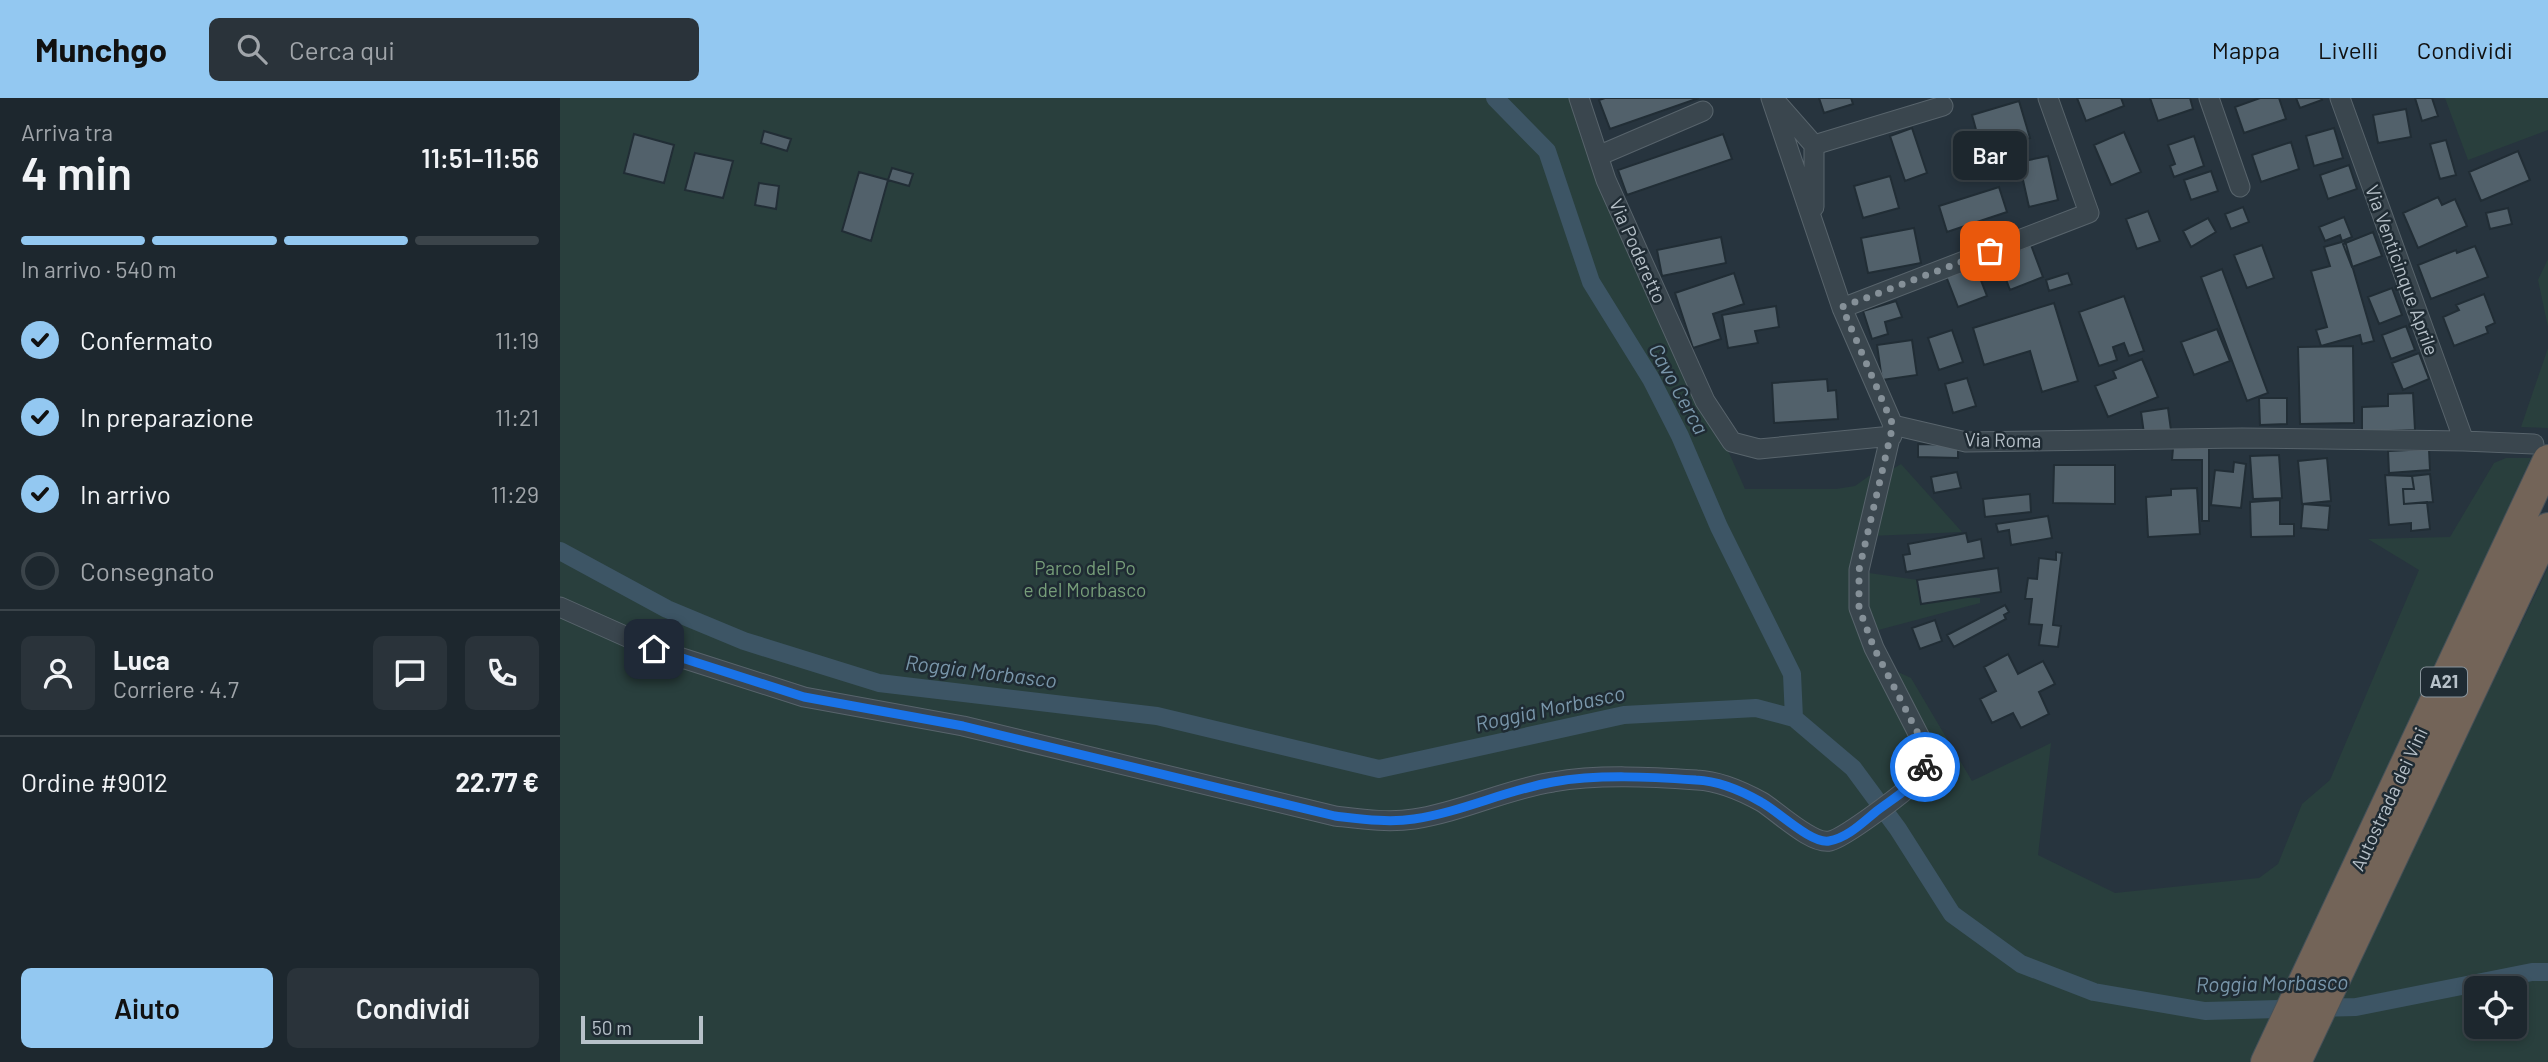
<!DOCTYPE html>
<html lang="it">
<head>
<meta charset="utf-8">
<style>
	:root { --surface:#1d272e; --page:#2a333a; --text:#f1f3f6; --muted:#a0a5aa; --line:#3b444a; --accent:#93c8f1 }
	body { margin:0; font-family:Barlow,sans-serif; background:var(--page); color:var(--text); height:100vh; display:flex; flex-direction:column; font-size:26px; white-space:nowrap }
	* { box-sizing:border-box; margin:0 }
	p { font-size:23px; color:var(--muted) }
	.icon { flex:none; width:38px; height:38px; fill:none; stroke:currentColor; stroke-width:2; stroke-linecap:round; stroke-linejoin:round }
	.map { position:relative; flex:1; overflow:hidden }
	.drawer { display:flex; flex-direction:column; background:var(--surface); width:560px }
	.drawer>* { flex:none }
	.fabs { position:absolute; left:1904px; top:878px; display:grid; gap:14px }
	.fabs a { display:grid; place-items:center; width:63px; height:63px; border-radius:10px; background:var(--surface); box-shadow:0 4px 10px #0003,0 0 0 2px var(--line); font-size:35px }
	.scale { position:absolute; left:21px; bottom:18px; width:122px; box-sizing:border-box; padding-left:7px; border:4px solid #b7c1c9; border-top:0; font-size:19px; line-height:24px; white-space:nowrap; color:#b7c1c9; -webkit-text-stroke:5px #1f2b33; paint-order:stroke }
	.pin { position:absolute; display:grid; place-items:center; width:60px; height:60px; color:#fff; margin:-30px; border-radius:14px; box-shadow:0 4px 10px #0006 }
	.courier { position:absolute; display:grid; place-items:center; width:70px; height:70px; margin:-35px; border:5px solid #1a73e8; border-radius:50%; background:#fff; color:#222; box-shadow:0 2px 9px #0007 }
	.bubble { position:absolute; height:49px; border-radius:10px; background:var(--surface); box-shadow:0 4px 10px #0003,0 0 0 2px var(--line); font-size:23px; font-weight:600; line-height:49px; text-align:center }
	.headline em { font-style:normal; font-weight:600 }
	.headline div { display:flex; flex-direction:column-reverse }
	.headline { display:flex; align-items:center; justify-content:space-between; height:119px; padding:0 21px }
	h1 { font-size:46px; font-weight:600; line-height:52px }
	.bar { display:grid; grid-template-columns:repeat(4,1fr); gap:10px 7px; align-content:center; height:84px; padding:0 21px }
	.bar i { height:9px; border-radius:5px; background:var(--line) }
	.bar .selected { background:var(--accent) }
	.bar p { grid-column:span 4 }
	.line { display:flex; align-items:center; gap:18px; padding:0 21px; border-top:2px solid var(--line) }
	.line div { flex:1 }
	.round { display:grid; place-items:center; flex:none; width:74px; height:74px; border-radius:10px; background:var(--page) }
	ol { padding:0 21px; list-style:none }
	li { display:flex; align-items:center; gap:21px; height:77px }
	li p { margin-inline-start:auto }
	li .icon { padding:7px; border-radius:50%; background:var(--accent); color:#111; stroke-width:4 }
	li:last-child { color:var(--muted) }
	li i { width:38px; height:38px; border:4px solid var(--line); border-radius:50% }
	.primary-button { display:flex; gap:14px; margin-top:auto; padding:14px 21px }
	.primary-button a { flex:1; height:80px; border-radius:10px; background:var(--accent); color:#111; font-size:28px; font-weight:600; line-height:80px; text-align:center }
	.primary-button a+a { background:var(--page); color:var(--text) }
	header { display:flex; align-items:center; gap:42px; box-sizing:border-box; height:98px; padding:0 35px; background:var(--accent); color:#111 }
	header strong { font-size:33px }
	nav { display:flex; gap:38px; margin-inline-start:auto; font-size:24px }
	.search { width:490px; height:63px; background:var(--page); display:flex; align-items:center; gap:18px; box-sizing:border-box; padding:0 24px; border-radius:10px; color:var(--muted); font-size:26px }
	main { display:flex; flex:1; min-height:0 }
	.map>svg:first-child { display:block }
	.green { fill:#293f3d; fill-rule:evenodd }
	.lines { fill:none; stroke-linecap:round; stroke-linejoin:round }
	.canal { stroke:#3d5565; stroke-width:18 }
	.building { fill:#52616b; stroke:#212d35; stroke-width:2 }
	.minor-casing { stroke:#58646c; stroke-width:21 }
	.highway-casing { stroke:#455159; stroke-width:32 }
	.minor { stroke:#3a464e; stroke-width:19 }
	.highway { stroke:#736458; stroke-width:30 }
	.done { stroke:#859098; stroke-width:7; stroke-dasharray:0 12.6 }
	.route { stroke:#1a73e8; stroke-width:9 }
	.labels { text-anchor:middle; stroke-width:5; stroke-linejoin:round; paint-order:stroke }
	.shield { fill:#1f2b33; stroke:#89949c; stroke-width:2 }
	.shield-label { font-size:18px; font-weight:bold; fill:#b7c1c9 }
	.street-label { font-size:19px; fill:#b7c1c9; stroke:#1f2b33 }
	.park-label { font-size:19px; fill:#769d79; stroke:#1f2b33 }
	.water-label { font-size:21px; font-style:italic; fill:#7996aa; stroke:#1f2b33 }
</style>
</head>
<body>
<header>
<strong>Munchgo</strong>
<div class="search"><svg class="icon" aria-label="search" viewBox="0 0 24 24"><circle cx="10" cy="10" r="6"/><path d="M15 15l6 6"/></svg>Cerca qui</div>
<nav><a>Mappa</a><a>Livelli</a><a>Condividi</a></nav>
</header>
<main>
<section class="drawer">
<div class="headline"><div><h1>4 min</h1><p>Arriva tra</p></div><em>11:51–11:56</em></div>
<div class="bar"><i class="selected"></i><i class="selected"></i><i class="selected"></i><i></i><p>In arrivo · 540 m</p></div>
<ol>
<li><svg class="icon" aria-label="check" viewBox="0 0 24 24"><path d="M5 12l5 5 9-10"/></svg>Confermato<p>11:19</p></li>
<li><svg class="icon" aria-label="check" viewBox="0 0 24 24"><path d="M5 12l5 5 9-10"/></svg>In preparazione<p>11:21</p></li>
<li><svg class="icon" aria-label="check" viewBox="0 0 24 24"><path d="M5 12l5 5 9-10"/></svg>In arrivo<p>11:29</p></li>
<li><i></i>Consegnato</li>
</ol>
<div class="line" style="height:126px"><a class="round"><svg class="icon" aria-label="person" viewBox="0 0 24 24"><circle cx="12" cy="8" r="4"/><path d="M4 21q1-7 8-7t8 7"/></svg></a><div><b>Luca</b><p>Corriere · 4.7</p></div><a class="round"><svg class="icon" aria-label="chat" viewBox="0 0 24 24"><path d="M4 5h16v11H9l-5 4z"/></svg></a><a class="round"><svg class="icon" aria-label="phone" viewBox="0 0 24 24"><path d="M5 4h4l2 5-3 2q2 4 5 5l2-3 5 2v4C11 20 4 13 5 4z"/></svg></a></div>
<div class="line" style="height:91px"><div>Ordine #9012</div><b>22.77 €</b></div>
<div class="primary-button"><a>Aiuto</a><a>Condividi</a></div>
</section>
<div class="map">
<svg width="1988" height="964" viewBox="0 0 1988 964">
	<rect width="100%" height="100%" fill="#27343e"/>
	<path class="green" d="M0 0H1028L1054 95 1185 391H1276L1295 388 1309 378H1321L1341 366 1402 434 1311 438 1302 474 1358 482 1360 498 1420 500V505L1307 535 1325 568 1351 580 1412 683 1491 645 1478 757 1555 795 1699 780 1718 766 1742 706 1770 682 1859 472 1808 441 1890 439 1934 365 1946 360H1971L1744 857H1801L1988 470V964H0ZM1916 891H1955V929H1916Z
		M1885 0H1988V32L1908 62Z
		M1988 161V229L1978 182Z
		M1988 250V330L1961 329Z"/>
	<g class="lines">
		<path class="canal" d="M935 0 987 53 1031 184 1091 281 1120 338 1159 429 1232 576 1234 620
			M0 453 107 511 184 543 319 585 597 618 819 671 1064 617 1196 610 1234 620 1293 670 1338 731 1392 816 1461 866 1534 894 1645 913 1796 909 1972 874H1988"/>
	</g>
	<path class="building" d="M1045 0H1139L1050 31 1039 2Z
		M1259 0H1291L1293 6 1264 15Z
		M1517 0H1561L1564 8 1526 23Z
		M1590 0H1630L1633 11 1598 23Z
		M1700 0H1719L1726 21 1684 35 1675 9Z
		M1736 0H1761L1762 2 1740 10Z
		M1855 0H1872L1878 18 1862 23Z
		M1459 3 1470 40 1437 50 1435 46 1421 50 1412 17Z
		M1846 11 1851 39 1818 45 1813 17Z
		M1352 30 1367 75 1345 83 1330 38Z
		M1774 30 1783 60 1754 68 1746 38Z
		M204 33 231 41 227 53 201 45Z
		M1564 34 1581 74 1551 87 1534 47Z
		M74 36 114 47 104 85 64 75Z
		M1163 36 1172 61 1067 97 1058 72Z
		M1634 38 1644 68 1614 79 1610 68 1615 66 1608 47Z
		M1886 42 1896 77 1880 81 1870 46Z
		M1731 44 1739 71 1701 84 1692 57Z
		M1958 53 1970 82 1921 103 1909 74Z
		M135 55 173 63 163 100 125 92Z
		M1488 58 1498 102 1469 109 1459 64Z
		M1439 62 1442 69 1424 75 1421 68Z
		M1789 67 1797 91 1768 101 1760 77Z
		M332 70 353 76 349 88 328 82Z
		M1651 73 1658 93 1631 102 1624 82Z
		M299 74 328 82 311 143 282 133Z
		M1330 78 1339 110 1303 120 1294 88Z
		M199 85 219 88 216 111 195 107Z
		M1439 89 1447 114 1387 134 1379 108Z
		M1878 99 1882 107 1895 101 1907 128 1858 150 1843 115Z
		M1683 109 1689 124 1671 131 1665 116Z
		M1948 110 1952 126 1930 131 1926 115Z
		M1588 113 1600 143 1577 151 1566 121Z
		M1784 119 1792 139 1782 143 1780 137 1765 143 1759 129Z
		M1648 120 1656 134 1631 149 1623 133Z
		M1354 130 1361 165 1308 175 1301 140Z
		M1813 134 1822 158 1792 169 1783 146Z
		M1161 139 1166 165 1102 178 1097 152Z
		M1785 143 1814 243 1802 246 1800 237 1761 248 1756 232 1767 229 1751 173 1770 168 1764 149Z
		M1471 147 1483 179 1450 192 1438 160Z
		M1702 147 1714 180 1687 190 1674 157Z
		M1915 148 1928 179 1871 201 1858 167 1896 152 1897 155Z
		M1415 167 1427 198 1398 209 1386 178Z
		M1662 171 1708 295 1687 303 1641 179Z
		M1174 175 1184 206 1153 216 1161 241 1133 250 1115 195Z
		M1508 175 1512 186 1489 193 1486 182Z
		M1832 190 1842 217 1819 226 1808 199Z
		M1924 196 1935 225 1926 229 1928 235 1894 248 1883 219 1899 212 1896 207Z
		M1564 198 1584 253 1569 258 1564 245 1553 249 1557 262 1539 268 1519 214Z
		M1336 203 1342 219 1325 224 1328 236 1312 241 1303 213Z
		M1494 205 1518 283 1482 294 1470 253 1424 267 1413 230Z
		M1216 208 1219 229 1195 233 1198 245 1168 250 1162 217Z
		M1846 228 1855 252 1831 261 1822 237Z
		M1657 231 1670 263 1634 277 1621 244Z
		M1392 232 1403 264 1379 272 1368 240Z
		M1352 242 1357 277 1322 282 1317 247Z
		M1793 248 1794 325 1740 326 1738 249Z
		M1859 255 1869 281 1843 292 1832 265Z
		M1582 261 1598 299 1548 319 1535 288 1556 280 1553 273Z
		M1407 280 1416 308 1393 315 1385 286Z
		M1267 281 1268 293 1276 292 1278 321 1214 325 1212 285Z
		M1853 295 1855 332 1802 334V309L1828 308V296Z
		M1699 300H1727V326L1700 327Z
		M1608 310 1611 332 1584 336 1581 314Z
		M1358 346 1398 347V360L1358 359Z
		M1613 350H1649V423H1642V362H1612Z
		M1869 351 1870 372 1829 375 1828 353Z
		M1719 357 1722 400 1693 401 1690 358Z
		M1767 360 1771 403 1742 406 1738 363Z
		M1674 364 1686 366 1681 410 1651 407 1655 372 1673 374Z
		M1494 367H1555V406L1493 405Z
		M1397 374 1401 390 1374 395 1371 379Z
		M1870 376 1873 404 1844 406 1843 391H1854L1852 378Z
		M1825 377 1852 378 1854 391H1843L1844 406 1867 404 1870 431 1851 433V425L1829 427Z
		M1637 390 1640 436 1588 439 1586 399 1611 397V391Z
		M1470 396 1471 414 1425 419 1423 401Z
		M1720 402V426H1734V438L1691 439 1690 404Z
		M1743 406 1770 408 1768 432 1741 430Z
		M1488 418 1492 440 1451 447 1449 432 1438 434 1436 426Z
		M1406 435 1408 444 1421 441 1424 460 1346 474 1343 457 1350 456 1348 446Z
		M1496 454 1502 455 1493 527 1501 528 1498 549 1479 547 1482 527 1469 526 1472 501H1465L1468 480 1477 481 1479 460 1496 462Z
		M1438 470 1441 494 1361 506 1357 482Z
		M1445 507 1449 514 1444 517 1446 521 1394 549 1387 537Z
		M1375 522 1382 543 1360 551 1352 530Z
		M1448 556 1458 576 1483 563 1495 586 1479 594 1489 616 1461 630 1453 615 1432 625 1420 601 1436 593 1424 569Z"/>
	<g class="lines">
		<defs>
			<path id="minor" d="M1019 0 1046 82 1145 303 1172 344 1199 351 1332 338
				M1211 0 1282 210 1333 327 1406 344 1682 340 1904 343 1974 346
				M1649 0 1680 89
				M1780 0 1904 343
				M1218 6 1254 47 1383 8
				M1254 47V109
				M1038 58 1143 13
				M1282 210 1529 115 1488 0
				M0 509 94 551 244 599 403 628 775 718C801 721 828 725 854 721 902 714 946 691 993 684 1038 676 1092 679 1137 682 1160 683 1182 693 1202 704 1218 714 1252 747 1270 743 1284 740 1352 690 1360 678 1365 670 1367 662 1367 653L1314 550 1299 510V472L1333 327"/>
			<path id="highway" d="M1706 964 1988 362
				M1736 964 1988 430"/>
		</defs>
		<use href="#minor" class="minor-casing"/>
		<use href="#highway" class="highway-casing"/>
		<use href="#minor" class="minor"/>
		<use href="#highway" class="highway"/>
	</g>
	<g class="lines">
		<path class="done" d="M1365 669 1367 653 1314 550 1299 510V472L1333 327 1282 209 1430 153"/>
		<path class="route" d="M94 551 244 599 403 628 775 718C801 721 828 725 854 721 902 714 946 692 993 684 1038 676 1091 679 1136 682 1159 683 1182 693 1201 704 1218 713 1251 746 1269 743 1288 740 1304 723 1318 712 1335 699 1355 688 1365 669"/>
	</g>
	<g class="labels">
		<rect class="shield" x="1861" y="569.5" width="46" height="29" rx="5"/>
		<g class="shield-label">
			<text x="1884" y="590">A21</text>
		</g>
		<g class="street-label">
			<text transform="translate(1078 153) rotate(66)" y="7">Via Poderetto</text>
			<text transform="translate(1842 172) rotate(70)" y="7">Via Venticinque Aprile</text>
			<text transform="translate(1443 342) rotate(1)" y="7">Via Roma</text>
			<text transform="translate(1829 701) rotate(-65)" y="7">Autostrada dei Vini</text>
		</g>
		<g class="park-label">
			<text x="525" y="477">Parco del Po<tspan x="525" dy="22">e del Morbasco</tspan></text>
		</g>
		<g class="water-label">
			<text transform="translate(1118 291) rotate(61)" y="7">Cavo Cerca</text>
			<text transform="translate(421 574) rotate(7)" y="7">Roggia Morbasco</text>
			<text transform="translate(990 611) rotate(-12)" y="7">Roggia Morbasco</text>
			<text transform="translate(1712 886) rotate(-1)" y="7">Roggia Morbasco</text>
		</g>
	</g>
</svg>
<div class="fabs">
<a><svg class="icon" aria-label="locate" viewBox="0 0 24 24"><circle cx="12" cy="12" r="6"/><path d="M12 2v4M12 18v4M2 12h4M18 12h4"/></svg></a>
</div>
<div class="scale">50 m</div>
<div class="pin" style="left:1430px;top:153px;background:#ea580c"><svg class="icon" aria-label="bag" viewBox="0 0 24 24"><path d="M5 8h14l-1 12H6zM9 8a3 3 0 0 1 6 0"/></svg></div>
<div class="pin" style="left:94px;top:551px;background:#1f2937"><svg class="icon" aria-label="home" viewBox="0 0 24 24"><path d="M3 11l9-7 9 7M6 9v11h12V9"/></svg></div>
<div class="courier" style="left:1365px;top:669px"><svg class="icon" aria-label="bike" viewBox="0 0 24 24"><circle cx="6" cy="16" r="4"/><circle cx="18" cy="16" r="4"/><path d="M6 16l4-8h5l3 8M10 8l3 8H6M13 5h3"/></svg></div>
<div class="bubble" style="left:1393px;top:33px;width:74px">Bar</div>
</div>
</main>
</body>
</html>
